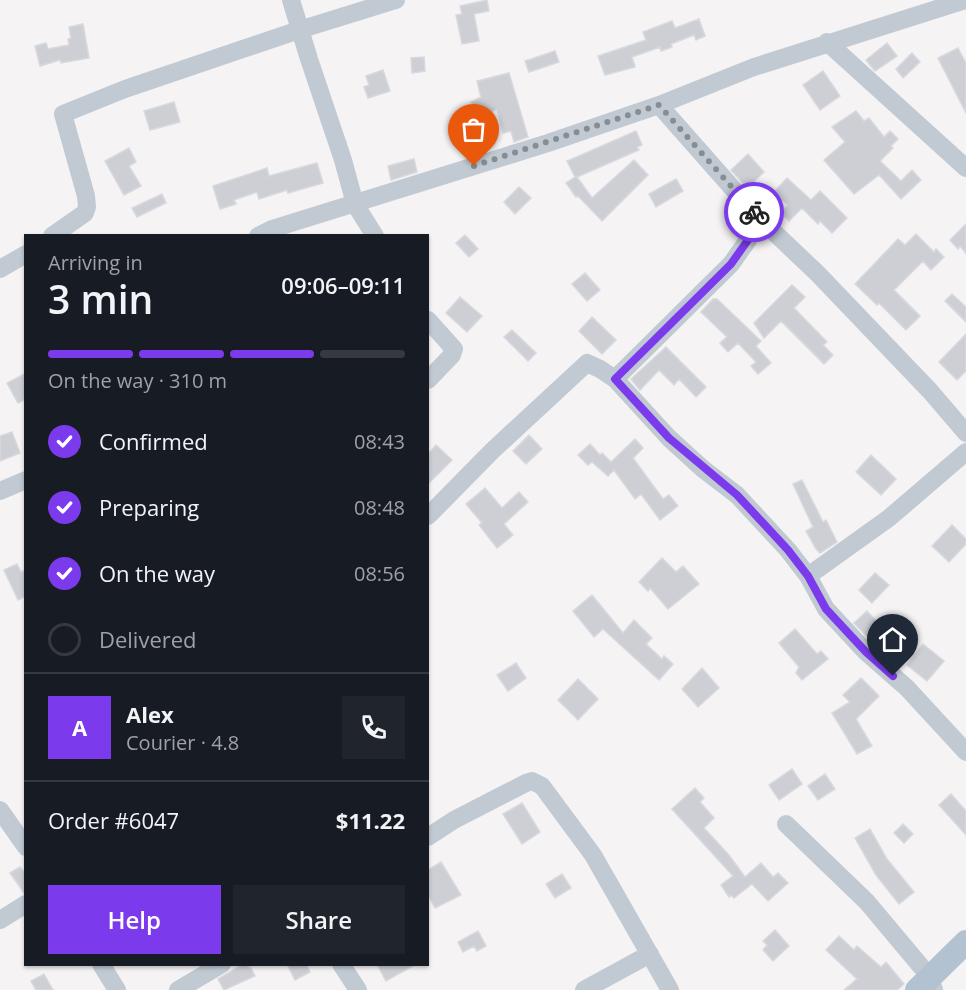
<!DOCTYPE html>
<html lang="en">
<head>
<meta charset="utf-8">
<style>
	:root { --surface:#171b24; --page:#20242c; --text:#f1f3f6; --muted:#9ea1a6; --line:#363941; --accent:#7c3aed }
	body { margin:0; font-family:"Open Sans",sans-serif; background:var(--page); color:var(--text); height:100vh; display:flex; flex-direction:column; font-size:22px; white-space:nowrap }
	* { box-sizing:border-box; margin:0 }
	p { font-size:20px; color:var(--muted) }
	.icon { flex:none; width:33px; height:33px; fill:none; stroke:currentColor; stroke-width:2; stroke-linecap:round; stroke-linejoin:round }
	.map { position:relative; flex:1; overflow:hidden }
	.details { position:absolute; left:24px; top:234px; width:405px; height:732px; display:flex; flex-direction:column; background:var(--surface); border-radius:0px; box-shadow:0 2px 4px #0004 }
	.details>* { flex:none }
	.pin { position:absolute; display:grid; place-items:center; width:51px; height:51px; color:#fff; margin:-62px -26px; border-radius:50% 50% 50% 0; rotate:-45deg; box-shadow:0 0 6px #0007 }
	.pin .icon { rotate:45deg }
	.courier { position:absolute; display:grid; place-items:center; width:60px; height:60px; margin:-30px; border:4px solid #7c3aed; border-radius:50%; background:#fff; color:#222; box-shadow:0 2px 8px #0007 }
	.overview em { font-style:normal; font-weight:600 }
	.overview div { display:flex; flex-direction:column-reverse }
	.overview { display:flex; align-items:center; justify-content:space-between; height:102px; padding:0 24px }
	h1 { font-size:39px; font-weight:600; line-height:45px }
	.bar { display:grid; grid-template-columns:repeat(4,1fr); gap:9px 6px; align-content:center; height:72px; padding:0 24px }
	.bar i { height:8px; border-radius:4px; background:var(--line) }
	.bar .on { background:var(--accent) }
	.bar p { grid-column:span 4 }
	.line { display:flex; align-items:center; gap:15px; padding:0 24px; border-top:2px solid var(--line) }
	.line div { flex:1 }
	.round { display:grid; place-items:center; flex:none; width:63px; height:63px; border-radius:0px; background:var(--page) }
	ol { padding:0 24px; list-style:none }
	li { display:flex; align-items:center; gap:18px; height:66px }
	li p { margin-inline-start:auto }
	li .icon { padding:6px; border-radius:50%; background:var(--accent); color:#fff; stroke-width:4 }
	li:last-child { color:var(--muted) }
	li i { width:33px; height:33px; border:3px solid var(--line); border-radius:50% }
	.action { display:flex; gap:12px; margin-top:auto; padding:12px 24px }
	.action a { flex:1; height:69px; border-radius:0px; background:var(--accent); color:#fff; font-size:24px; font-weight:600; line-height:69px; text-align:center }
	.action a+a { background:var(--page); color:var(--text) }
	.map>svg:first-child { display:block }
	.building { fill:#cdcfd5; stroke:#d7d9de; stroke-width:1.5 }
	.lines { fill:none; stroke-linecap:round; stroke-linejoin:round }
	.minor { stroke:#c1cad2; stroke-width:18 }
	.major { stroke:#b3c2d1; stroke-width:24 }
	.done { stroke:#868d94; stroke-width:6; stroke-dasharray:0 10.8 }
	.route { stroke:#7c3aed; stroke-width:8 }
</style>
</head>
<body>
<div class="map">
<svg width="966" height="990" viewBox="0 0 966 990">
	<rect width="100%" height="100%" fill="#f5f3f3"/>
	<path class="building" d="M487 0 489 11 474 14 479 41 462 44 456 15 462 14 460 6Z
		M699 19 705 36 696 40 694 35 671 44 672 47 661 51 660 47 632 57 635 67 605 75 598 56 646 40 643 32 672 21 675 28Z
		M83 24 89 58 61 63 60 60 40 66 35 46 46 43 48 49 69 45 68 39 71 38 69 27Z
		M887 43 897 56 875 71 866 60Z
		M958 48 966 63V113L938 58Z
		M555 51 559 62 529 72 525 61Z
		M912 53 920 62 903 78 896 69Z
		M424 57 425 71 412 73 411 58Z
		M383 70 390 91 368 98 364 87 369 85 366 76Z
		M823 71 840 96 820 110 803 85Z
		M509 73 528 137 514 142 511 131 503 133 497 109 479 117 471 102 481 97 477 81Z
		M174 102 180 122 150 130 144 111Z
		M856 111 864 121 869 118 884 137 890 131 898 139 891 146 893 148 880 161 901 181 912 170 921 180 901 199 879 175 854 194 824 160 845 142 832 127Z
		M636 131 642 145 637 147 639 150 577 177 592 198 634 160 648 175 602 221 578 196 576 197 566 183 575 177 567 161Z
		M129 148 136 162 129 166 141 186 124 195 105 161Z
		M748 154 764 172 747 188 731 170Z
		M414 159 417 172 391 180 388 166Z
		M317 163 323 183 288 193 287 190 259 199 257 192 234 200 236 204 220 209 213 186 267 168 269 176Z
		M787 178 811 200 820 191 847 218 832 233 820 221 818 224 802 208 789 221 781 213 788 205 774 192Z
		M676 179 683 191 656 207 649 194Z
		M519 187 531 198 515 214 504 202Z
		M162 194 166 203 137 217 132 208Z
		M966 224V253L960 246 958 249 950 240Z
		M916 234 934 252 936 249 944 257 931 270 923 261 894 290 920 316 906 330 879 303 877 305 855 284 898 239 905 245Z
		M465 235 478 249 469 257 456 243Z
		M585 273 600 290 587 301 572 284Z
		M792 285 805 297 794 308 827 342 823 345 833 355 824 364 781 321 764 338 754 323Z
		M952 294 966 307V322L945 301Z
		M460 297 482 316 467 332 446 313Z
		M713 299H717L761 341 756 346 771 363 758 374 751 366 756 362 738 343 728 352 720 343 727 337 701 312Z
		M592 317 616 340 602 354 579 331Z
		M512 330 536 353 528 361 504 337Z
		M966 334V371L957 380 939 362Z
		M666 347 706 387 696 397 679 379 674 385 659 370 640 390 631 379Z
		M26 373V399L18 403 7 383Z
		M12 432 20 453 0 461V436Z
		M529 435 542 449 526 464 513 451Z
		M635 439 643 448 633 458 663 499 669 495 678 506 660 520 641 494 635 499 614 470 608 476 592 462 588 465 578 455 590 444 600 455 602 453 611 462Z
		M436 445 452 460 428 484V454Z
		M871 455 896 479 881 495 856 472Z
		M802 480 823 522 826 520 837 542 820 553 816 549 806 531 813 527 793 484Z
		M485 488 502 508 519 492 528 502 504 524 513 535 497 548 479 525 482 523 466 504Z
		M952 525 966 539V544L949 562 932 546Z
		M662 558 676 572 683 566 699 584 668 609 650 588 648 591 639 582Z
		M17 564 21 572 26 570V596L18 600 4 570Z
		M875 573 889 585 872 603 859 590Z
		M592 595 623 633 634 620 652 638 646 644 662 659 664 656 673 664 659 680 603 629 594 637 573 611Z
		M867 611 886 632 874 644 854 623Z
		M795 629 817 654 821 651 828 659 802 680 796 673 799 667 779 643Z
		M923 644 944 661 927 681 907 665Z
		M516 663 526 678 508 691 497 675Z
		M702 668 719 688 698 707 682 689Z
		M861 678 879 696 856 719 872 746 857 754 832 713 850 702 843 695Z
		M578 679 598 699 578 720 558 700Z
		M792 769 802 784 779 800 769 785Z
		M825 774 835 789 818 800 808 786Z
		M695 788 704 798 700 802 714 818 704 828 729 855 745 877 761 863 773 877 778 873 788 883 768 901 752 884 734 898 731 895 729 897 721 885 733 876 672 809Z
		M951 794 966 811V835L939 805Z
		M522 803 540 832 522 844 503 814Z
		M903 824 913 834 904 843 894 833Z
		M870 829 887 859 914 892 899 904 876 875 855 838Z
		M441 862 461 895 435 908 428 895V870Z
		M20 867 26 874V893H24L10 873Z
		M562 874 571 888 555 898 546 884Z
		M775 930 789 946 773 961 763 950 767 945 763 941Z
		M478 931 486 946 477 951 474 946 463 952 458 942Z
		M839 936 854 950 857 946 881 967 886 962 904 984 897 990H844L857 979 826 950Z
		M243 964 251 968 255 976 224 990 218 979Z
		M287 964H306L310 972 295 980Z
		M377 964H416L386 981Z
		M44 974 53 990H36L31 981Z"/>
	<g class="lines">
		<path class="minor" d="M291 0 309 59 343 160 355 204 375 236
			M827 42 966 168
			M659 105 757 216 818 274 930 391 966 433
			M52 236 85 213 87 207 86 196 63 114 125 89 299 30 396 0
			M258 236 272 229 548 143 659 105 754 67 965 0
			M0 269 26 254
			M428 320 454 349 452 355 428 380
			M615 379 731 264 748 240 757 216
			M0 491 26 480
			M428 516 492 451 587 363 600 369 615 379 669 438 703 469 737 495 788 550 808 576 826 609 866 652 907 688 966 752
			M808 576 889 518 966 452
			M0 810 26 847
			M786 824 867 902 929 976 934 990
			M428 837 454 820 526 783 532 781 542 786 593 855 670 990
			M0 920 26 904
			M101 964 117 990
			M341 964 358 990
			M178 990 222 964
			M584 990 650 954"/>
		<path class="major" d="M917 990 966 942"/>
	</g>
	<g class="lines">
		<path class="done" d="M474 166 659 105 754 212"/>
		<path class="route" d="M754 212 757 216 748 240 731 264 615 379 669 438 737 495 788 550 808 576 826 609 866 652 893 676"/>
	</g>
</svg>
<div class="pin" style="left:474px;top:166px;background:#ea580c"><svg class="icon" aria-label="bag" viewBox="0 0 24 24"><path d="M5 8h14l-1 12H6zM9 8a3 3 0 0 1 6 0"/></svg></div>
<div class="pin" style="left:893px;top:676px;background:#1f2937"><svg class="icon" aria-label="home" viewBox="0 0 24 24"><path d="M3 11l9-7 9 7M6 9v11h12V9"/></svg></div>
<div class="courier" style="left:754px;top:212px"><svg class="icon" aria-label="bike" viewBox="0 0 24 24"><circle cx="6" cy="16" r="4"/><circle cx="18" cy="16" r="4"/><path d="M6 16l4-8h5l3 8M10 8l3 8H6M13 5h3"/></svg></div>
<section class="details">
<div class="overview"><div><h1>3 min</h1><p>Arriving in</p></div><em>09:06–09:11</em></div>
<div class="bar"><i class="on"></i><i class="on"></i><i class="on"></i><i></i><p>On the way · 310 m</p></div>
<ol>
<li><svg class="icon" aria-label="check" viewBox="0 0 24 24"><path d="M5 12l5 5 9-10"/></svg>Confirmed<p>08:43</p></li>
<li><svg class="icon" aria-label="check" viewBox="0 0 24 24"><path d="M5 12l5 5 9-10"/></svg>Preparing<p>08:48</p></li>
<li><svg class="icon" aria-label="check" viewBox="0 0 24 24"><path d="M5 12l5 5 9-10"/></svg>On the way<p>08:56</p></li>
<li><i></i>Delivered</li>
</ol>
<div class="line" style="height:108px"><b class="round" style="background:var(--accent);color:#fff">A</b><div><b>Alex</b><p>Courier · 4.8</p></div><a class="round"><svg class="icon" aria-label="phone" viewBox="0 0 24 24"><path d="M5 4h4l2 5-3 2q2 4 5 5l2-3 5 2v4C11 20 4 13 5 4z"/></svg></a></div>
<div class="line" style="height:78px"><div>Order #6047</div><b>$11.22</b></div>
<div class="action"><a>Help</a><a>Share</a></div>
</section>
</div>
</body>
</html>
